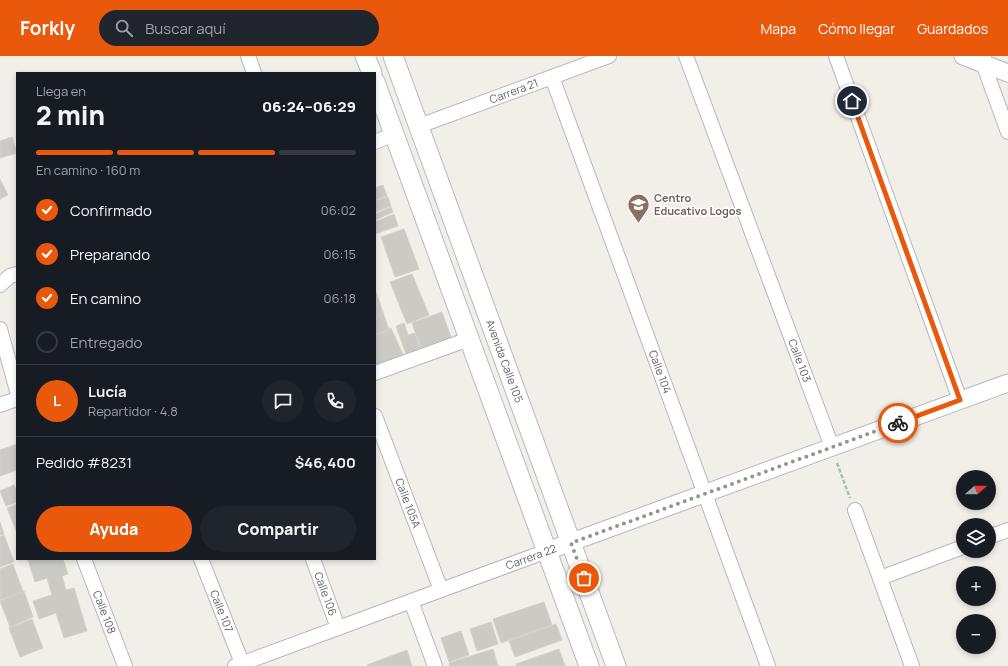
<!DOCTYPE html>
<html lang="es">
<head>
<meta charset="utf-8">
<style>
	:root { --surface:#171b24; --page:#20242c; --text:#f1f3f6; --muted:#9ea1a6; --line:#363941; --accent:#ea580c }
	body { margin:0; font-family:Manrope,sans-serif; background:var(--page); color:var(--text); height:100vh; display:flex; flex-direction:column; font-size:15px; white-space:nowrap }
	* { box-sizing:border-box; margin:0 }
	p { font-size:13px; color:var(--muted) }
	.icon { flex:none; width:22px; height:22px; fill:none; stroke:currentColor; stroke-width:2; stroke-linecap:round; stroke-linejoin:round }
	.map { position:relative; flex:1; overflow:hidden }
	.details { position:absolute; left:16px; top:16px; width:360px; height:488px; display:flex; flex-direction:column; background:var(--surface); border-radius:0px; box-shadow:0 2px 6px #0003 }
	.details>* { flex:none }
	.needle { width:26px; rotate:69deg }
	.tools { position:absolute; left:956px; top:414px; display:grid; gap:8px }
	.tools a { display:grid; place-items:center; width:40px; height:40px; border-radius:50%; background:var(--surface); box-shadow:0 2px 6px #0003; font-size:20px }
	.pin { position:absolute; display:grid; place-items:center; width:34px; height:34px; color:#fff; margin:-17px; border:2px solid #fff; border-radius:50%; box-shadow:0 1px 4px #0007 }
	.courier { position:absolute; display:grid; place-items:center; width:40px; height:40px; margin:-20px; border:3px solid #ea580c; border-radius:50%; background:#fff; color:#222; box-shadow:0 1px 5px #0007 }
	.overview em { font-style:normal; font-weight:800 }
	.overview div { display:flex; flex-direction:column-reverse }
	.overview { display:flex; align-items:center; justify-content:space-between; height:68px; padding:0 20px }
	h1 { font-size:26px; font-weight:800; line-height:30px }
	.bar { display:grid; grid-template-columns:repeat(4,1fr); gap:6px 4px; align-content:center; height:48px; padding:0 20px }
	.bar i { height:5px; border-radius:3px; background:var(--line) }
	.bar .on { background:var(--accent) }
	.bar p { grid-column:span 4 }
	.line { display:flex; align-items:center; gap:10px; padding:0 20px; border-top:1px solid var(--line) }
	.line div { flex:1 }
	.round { display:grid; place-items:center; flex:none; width:42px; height:42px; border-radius:21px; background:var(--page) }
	ol { padding:0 20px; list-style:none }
	li { display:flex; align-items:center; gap:12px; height:44px }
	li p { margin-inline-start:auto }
	li .icon { padding:4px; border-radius:50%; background:var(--accent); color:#fff; stroke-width:4 }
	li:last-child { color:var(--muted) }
	li i { width:22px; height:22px; border:2px solid var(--line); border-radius:50% }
	.primary-button { display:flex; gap:8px; margin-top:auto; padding:8px 20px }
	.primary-button a { flex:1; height:46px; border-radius:24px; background:var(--accent); color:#fff; font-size:16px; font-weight:800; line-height:46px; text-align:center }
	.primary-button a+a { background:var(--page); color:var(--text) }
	header { display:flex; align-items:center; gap:24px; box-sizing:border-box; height:56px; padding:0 20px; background:var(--accent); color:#fff }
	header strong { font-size:19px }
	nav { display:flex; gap:22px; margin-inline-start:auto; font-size:14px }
	.search { width:280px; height:36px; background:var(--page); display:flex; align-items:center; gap:10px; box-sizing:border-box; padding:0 14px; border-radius:22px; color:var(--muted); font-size:15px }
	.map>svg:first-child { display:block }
	.building { fill:#cccac5; stroke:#d6d1c6 }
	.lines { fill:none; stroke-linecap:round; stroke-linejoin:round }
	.minor-casing { stroke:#b5b8bc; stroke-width:16 }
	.tertiary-casing { stroke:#b5b8bc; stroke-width:19 }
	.secondary-casing { stroke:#b6babf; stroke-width:21 }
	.path { stroke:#9cc7a9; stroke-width:2.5; stroke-dasharray:4 2; stroke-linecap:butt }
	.minor { stroke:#fff; stroke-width:14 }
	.tertiary { stroke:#fff; stroke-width:17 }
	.secondary { stroke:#fff; stroke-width:19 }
	.done { stroke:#929495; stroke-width:4; stroke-dasharray:0 7.2 }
	.route { stroke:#ea580c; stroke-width:5 }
	.labels { text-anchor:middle; stroke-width:3; stroke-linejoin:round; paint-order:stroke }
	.street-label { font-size:11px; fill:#5f6368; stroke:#fff }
	.education-label { font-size:11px; font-weight:bold; fill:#785e54; stroke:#fff; text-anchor:start }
</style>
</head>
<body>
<header>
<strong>Forkly</strong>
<div class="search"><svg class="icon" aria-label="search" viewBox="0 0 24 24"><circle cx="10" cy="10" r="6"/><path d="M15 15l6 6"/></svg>Buscar aquí</div>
<nav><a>Mapa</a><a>Cómo llegar</a><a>Guardados</a></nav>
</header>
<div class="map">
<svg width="1008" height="610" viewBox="0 0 1008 610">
	<rect width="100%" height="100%" fill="#f1efe8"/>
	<path class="building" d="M12 81 17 97 0 102V85Z
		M0 123 8 139 0 143Z
		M383 129 387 140 375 144V132Z
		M388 141 391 150 375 156V145Z
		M391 151 393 156 375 164V158Z
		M394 158 398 170 375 178V166Z
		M404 173 419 213 395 221 381 181Z
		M412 218 429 259 407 268 390 226Z
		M375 233 389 274 375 279Z
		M442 256 453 287 423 298 412 267Z
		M404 267 408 279 415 277 420 293 406 298 396 270Z
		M391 272 405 303 375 314V279Z
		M17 388V414L0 420V394Z
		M14 429 17 435V446L6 450 0 435Z
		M17 448V477L7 452Z
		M0 466 4 478 0 479Z
		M4 479 14 506 0 511V481Z
		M31 503H56L57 505 63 503 68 518 62 520 66 534 74 532 87 575 64 582 56 557 39 563 33 545 52 539 47 522 35 526 28 504Z
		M13 508 23 536 0 544V513Z
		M24 535 33 561 10 571 0 545Z
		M544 546 552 569 501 587 493 563Z
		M32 563 43 592 20 601 9 572Z
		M491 566 498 588 477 595 470 573Z
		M556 568 562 584 515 601 509 585Z
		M461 575 469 599 449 606 441 582Z
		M493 593 498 610H450L449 607Z
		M559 593 565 610H516V608Z
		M407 594 412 610H367V609Z"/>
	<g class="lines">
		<defs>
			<g id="minor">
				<path d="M248 0 254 17"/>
				<path id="s1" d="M686 0 832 391"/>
				<path d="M836 0 960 344"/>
				<path d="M984 0 983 7 1008 76"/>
				<path id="s2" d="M552 21 768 610"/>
				<path id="s3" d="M419 70 609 0"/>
				<path d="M375 86 394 78"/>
				<path d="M0 229 10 220 17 218"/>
				<path d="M0 273 17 335"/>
				<path d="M375 317 469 283"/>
				<path d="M0 349 17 343"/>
				<path id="s4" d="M375 360 441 534"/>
				<path d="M855 454 912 610"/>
				<path d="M989 481 1008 474"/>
				<path id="s5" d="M84 503 125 610"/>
				<path id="s6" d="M201 503 242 607"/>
				<path id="s7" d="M313 503 338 572"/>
				<path d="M880 522 963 491"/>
				<path d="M411 545 435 610"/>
				<path d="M235 610 547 495"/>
			</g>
			<path id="tertiary" d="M963 0 1008 17
				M547 495 1008 327"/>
			<g id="secondary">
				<path d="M365 0 372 17"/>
				<path id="s8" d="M393 0 616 610"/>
				<path d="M375 26 589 610"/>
			</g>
		</defs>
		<use href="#minor" class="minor-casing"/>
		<use href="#tertiary" class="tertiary-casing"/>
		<use href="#secondary" class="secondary-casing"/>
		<path class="path" d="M837 407 850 442"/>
		<use href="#minor" class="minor"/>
		<use href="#tertiary" class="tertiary"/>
		<use href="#secondary" class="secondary"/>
	</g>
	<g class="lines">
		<path class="done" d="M584 522 571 487 898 367"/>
		<path class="route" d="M852 45 960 344 898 367"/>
	</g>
	<defs>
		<symbol id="school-pin" viewBox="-11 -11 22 30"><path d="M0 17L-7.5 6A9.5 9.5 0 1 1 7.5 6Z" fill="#8d6e63" stroke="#fff"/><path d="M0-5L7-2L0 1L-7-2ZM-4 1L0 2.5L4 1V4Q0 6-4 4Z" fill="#fff"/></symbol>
	</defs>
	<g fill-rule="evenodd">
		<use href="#school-pin" x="626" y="136" width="25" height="34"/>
	</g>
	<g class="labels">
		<g class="street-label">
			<text dy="4" stroke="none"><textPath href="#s3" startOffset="101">Carrera 21</textPath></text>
			<text dy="4" stroke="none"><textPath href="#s8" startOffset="325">Avenida Calle 105</textPath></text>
			<text dy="4" stroke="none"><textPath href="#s1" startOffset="325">Calle 103</textPath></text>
			<text dy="4" stroke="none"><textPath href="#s2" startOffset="314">Calle 104</textPath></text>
			<text dy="4" stroke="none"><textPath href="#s4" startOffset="93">Calle 105A</textPath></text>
			<text transform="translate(531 501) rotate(-20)" y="4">Carrera 22</text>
			<text dy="4" stroke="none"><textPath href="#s7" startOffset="37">Calle 106</textPath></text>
			<text dy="4" stroke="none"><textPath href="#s6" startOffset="56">Calle 107</textPath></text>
			<text dy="4" stroke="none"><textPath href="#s5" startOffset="57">Calle 108</textPath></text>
		</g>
		<g class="education-label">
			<text x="654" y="146">Centro<tspan x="654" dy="13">Educativo Logos</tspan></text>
		</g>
	</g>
</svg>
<div class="tools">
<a><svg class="needle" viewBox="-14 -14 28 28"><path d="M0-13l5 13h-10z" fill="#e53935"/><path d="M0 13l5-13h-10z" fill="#9ea1a6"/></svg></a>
<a><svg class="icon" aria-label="layers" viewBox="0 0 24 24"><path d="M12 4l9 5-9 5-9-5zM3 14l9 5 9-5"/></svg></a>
<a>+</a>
<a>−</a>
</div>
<div class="pin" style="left:584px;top:522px;background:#ea580c"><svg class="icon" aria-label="bag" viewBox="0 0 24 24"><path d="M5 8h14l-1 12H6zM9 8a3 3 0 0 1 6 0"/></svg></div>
<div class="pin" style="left:852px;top:45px;background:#1f2937"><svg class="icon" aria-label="home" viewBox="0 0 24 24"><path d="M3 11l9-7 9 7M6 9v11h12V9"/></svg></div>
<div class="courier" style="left:898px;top:367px"><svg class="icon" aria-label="bike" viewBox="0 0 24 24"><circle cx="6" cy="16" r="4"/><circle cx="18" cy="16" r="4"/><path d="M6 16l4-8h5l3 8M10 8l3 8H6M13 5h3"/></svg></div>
<section class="details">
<div class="overview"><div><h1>2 min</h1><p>Llega en</p></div><em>06:24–06:29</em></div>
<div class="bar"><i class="on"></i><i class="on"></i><i class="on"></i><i></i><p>En camino · 160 m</p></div>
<ol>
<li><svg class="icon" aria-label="check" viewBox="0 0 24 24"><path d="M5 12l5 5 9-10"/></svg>Confirmado<p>06:02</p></li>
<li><svg class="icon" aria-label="check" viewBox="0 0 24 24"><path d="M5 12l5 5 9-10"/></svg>Preparando<p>06:15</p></li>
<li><svg class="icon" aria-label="check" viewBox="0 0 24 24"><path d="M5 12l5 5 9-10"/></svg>En camino<p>06:18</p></li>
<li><i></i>Entregado</li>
</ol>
<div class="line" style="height:72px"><b class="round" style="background:var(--accent);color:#fff">L</b><div><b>Lucía</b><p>Repartidor · 4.8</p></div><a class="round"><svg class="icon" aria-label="chat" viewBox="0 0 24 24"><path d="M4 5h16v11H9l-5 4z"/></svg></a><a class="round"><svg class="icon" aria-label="phone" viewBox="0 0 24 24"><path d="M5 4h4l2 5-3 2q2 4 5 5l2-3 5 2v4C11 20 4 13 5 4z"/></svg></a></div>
<div class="line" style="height:52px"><div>Pedido #8231</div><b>$46,400</b></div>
<div class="primary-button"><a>Ayuda</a><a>Compartir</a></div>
</section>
</div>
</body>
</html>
